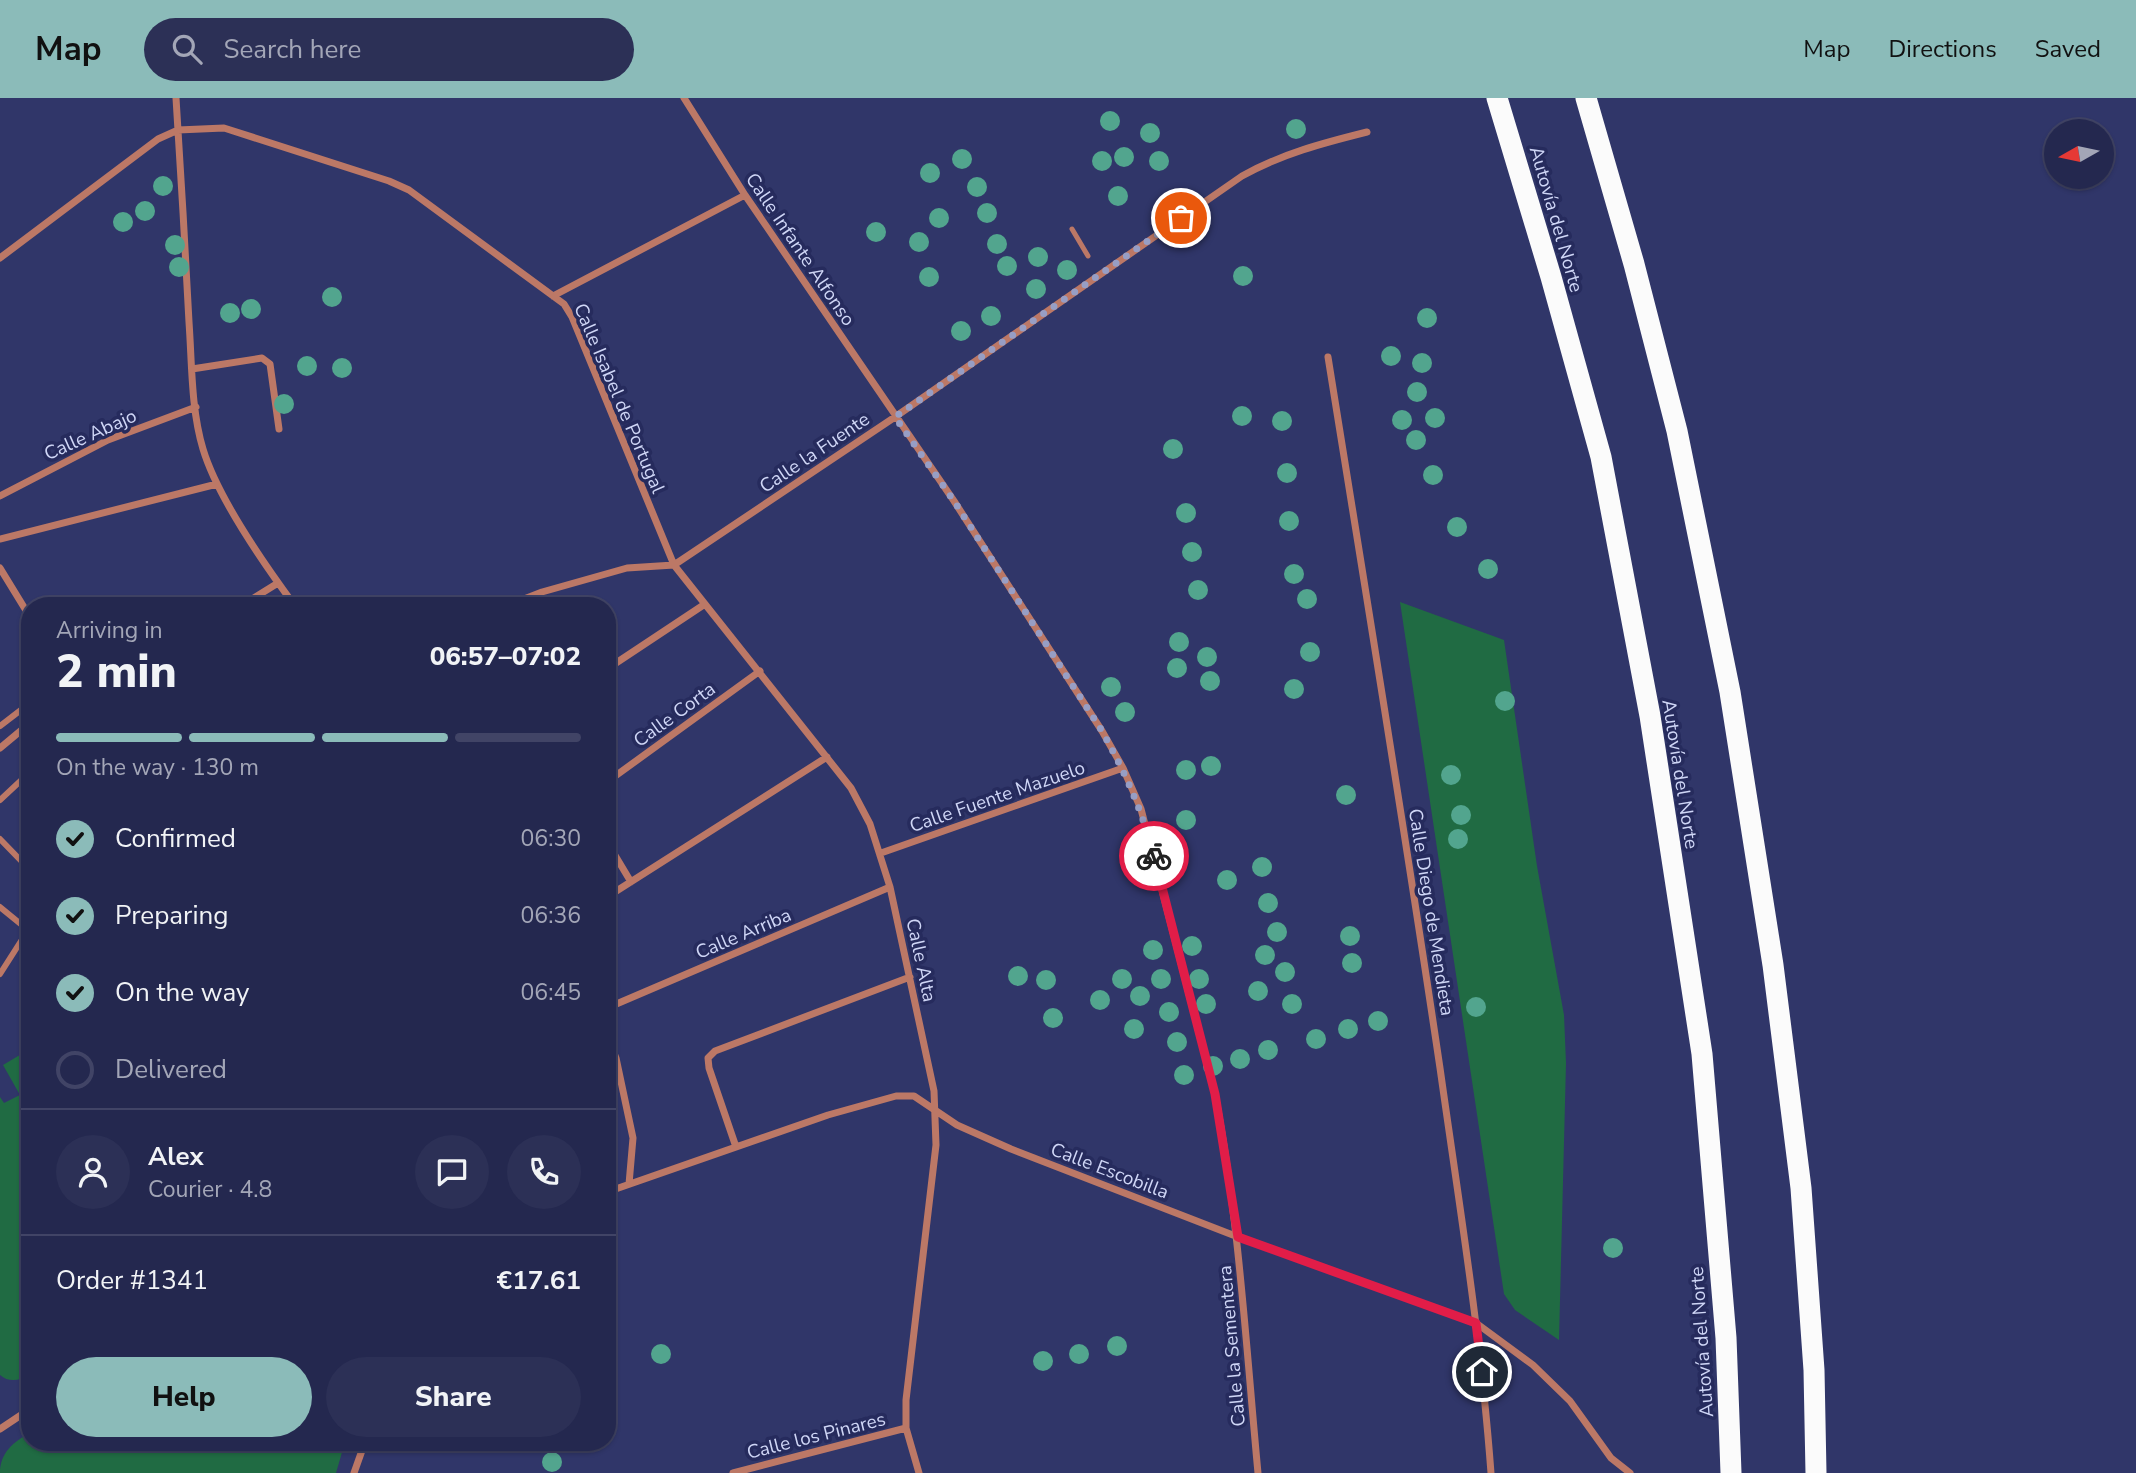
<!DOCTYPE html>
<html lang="en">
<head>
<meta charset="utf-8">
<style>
	:root { --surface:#24284f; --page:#2c3056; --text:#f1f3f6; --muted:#a3a6b7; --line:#414466; --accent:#8bbbb9 }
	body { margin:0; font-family:"Nunito Sans",sans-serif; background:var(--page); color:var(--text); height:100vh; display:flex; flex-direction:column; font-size:26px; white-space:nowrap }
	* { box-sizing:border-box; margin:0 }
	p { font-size:23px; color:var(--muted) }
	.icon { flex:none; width:38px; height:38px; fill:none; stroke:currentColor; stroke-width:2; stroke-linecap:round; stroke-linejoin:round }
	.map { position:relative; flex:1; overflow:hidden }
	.details { position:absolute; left:21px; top:499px; width:595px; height:854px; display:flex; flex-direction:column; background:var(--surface); border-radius:28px; box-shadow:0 2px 5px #0004,0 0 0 2px var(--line) }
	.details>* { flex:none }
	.needle { width:46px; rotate:261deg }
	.buttons { position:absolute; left:2044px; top:21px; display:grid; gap:14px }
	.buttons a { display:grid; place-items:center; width:70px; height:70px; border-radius:50%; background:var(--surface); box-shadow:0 2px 5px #0004,0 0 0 2px var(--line); font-size:35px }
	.pin { position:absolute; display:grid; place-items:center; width:60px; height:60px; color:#fff; margin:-30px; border:4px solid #fff; border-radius:50%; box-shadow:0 2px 7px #0007 }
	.courier { position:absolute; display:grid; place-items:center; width:70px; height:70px; margin:-35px; border:5px solid #e11d48; border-radius:50%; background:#fff; color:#222; box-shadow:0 2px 9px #0007 }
	.head em { font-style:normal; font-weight:800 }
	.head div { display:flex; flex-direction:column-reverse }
	.head { display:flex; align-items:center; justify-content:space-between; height:119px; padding:0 35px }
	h1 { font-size:46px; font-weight:800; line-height:52px }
	.bar { display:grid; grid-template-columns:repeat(4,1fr); gap:10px 7px; align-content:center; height:84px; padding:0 35px }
	.bar i { height:9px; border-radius:5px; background:var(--line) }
	.bar .current { background:var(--accent) }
	.bar p { grid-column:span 4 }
	.line { display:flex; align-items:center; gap:18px; padding:0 35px; border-top:2px solid var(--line) }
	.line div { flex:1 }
	.round { display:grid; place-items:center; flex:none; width:74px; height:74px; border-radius:37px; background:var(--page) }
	ol { padding:0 35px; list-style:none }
	li { display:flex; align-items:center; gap:21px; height:77px }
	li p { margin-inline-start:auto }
	li .icon { padding:7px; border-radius:50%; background:var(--accent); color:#111; stroke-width:4 }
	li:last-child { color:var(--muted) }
	li i { width:38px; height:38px; border:4px solid var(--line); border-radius:50% }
	.cta { display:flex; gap:14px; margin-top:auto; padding:14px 35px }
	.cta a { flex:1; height:80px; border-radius:42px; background:var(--accent); color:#111; font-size:28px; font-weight:800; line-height:80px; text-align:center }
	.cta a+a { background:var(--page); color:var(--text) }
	header { display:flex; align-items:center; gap:42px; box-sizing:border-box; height:98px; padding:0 35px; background:var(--accent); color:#111 }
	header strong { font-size:33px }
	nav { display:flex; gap:38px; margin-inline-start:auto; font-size:24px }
	.search { width:490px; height:63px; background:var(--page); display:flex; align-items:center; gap:18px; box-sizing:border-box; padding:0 24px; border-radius:38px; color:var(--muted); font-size:26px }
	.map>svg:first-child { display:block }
	.green { fill:#206b43 }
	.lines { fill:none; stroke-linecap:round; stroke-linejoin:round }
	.service { stroke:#bc7866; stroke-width:5 }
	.pedestrian { stroke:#bc7866; stroke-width:6 }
	.minor { stroke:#bc7866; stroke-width:7 }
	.motorway { stroke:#fbfbfb; stroke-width:21 }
	.tree { fill:#52a58e }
	.done { stroke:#979ec5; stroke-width:7; stroke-dasharray:0 12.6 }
	.route { stroke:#e11d48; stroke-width:9 }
	.labels { text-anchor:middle; stroke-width:7; stroke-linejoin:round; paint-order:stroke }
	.street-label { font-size:19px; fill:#cfd6f6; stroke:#262b5d }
</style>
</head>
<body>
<header>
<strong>Map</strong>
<div class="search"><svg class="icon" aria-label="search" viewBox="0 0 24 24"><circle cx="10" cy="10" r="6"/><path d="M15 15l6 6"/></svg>Search here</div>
<nav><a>Map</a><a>Directions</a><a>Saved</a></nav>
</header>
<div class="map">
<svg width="2136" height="1375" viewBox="0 0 2136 1375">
	<rect width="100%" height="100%" fill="#303669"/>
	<path class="green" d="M1400 504 1504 542 1537 768 1564 917 1566 965 1559 1242 1515 1212 1504 1196Z
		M30 951V1278C19 1282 9 1285 0 1277V999L4 1005 20 997 3 967Z
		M30 1335V1344H345L336 1375H0C0 1355 13 1344 30 1335Z"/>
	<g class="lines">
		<path class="service" d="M1072 131 1088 158"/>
		<path class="pedestrian" d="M0 628 30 605
			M0 702 30 674
			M0 741 30 772
			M0 809 28 832
			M0 876 30 829"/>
		<path class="minor" d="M176 0C181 75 185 149 189 224 192 266 191 311 203 351 218 401 264 466 295 508
			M684 0 745 97 954 403 1102 633 1123 670 1141 711 1215 996C1239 1121 1246 1248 1258 1375
			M0 160 158 41 178 32 224 30 389 83 409 92 564 206 572 219 674 467 851 690 870 726 890 789 934 993 936 1047 906 1302V1330L919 1375
			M553 198 745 97
			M1328 259C1366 496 1405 733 1440 970 1459 1105 1481 1239 1491 1375
			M192 271 262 260 270 266 279 331
			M0 398 108 342 196 309
			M0 441 217 386
			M0 470 30 519
			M241 508 278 485
			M506 508 542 494 627 470 674 467 895 319 1242 78C1281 56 1323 45 1367 34
			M607 571 705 506
			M0 650 30 625
			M607 684 760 573
			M607 744 631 784
			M881 755 1123 670
			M607 799 827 659
			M607 910 890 789
			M607 938 616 960 633 1040 629 1086
			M736 1049 709 970 708 960 715 953 910 879
			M607 1094 828 1017 896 998H914L957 1027 1011 1051 1238 1139 1476 1225 1533 1267 1570 1303 1611 1360 1630 1375
			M0 1331 30 1311
			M354 1375 365 1344
			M733 1375 906 1330"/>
		<path class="motorway" d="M1497 0 1551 179 1601 359 1650 618 1702 956 1726 1240 1731 1375
			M1586 0 1634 166 1677 333 1730 594 1773 867 1801 1090 1814 1272 1816 1375"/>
	</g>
	<g class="tree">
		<circle cx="1110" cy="23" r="10"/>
		<circle cx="1296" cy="31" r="10"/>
		<circle cx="1150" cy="35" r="10"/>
		<circle cx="1124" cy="59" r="10"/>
		<circle cx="962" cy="61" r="10"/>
		<circle cx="1102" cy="63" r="10"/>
		<circle cx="1159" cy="63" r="10"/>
		<circle cx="930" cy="75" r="10"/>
		<circle cx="163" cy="88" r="10"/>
		<circle cx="977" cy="89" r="10"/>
		<circle cx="1118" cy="98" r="10"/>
		<circle cx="145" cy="113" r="10"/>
		<circle cx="987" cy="115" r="10"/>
		<circle cx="939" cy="120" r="10"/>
		<circle cx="123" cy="124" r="10"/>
		<circle cx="876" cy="134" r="10"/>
		<circle cx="919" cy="144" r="10"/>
		<circle cx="997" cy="146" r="10"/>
		<circle cx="175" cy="147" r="10"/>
		<circle cx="1038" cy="159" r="10"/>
		<circle cx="1007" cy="168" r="10"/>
		<circle cx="179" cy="169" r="10"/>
		<circle cx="1067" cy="172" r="10"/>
		<circle cx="1243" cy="178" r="10"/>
		<circle cx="929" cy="179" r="10"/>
		<circle cx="1036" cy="191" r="10"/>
		<circle cx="332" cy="199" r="10"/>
		<circle cx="251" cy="211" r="10"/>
		<circle cx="230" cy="215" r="10"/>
		<circle cx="991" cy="218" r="10"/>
		<circle cx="1427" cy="220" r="10"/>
		<circle cx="961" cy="233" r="10"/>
		<circle cx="1391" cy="258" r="10"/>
		<circle cx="1422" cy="265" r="10"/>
		<circle cx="307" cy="268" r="10"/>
		<circle cx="342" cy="270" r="10"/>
		<circle cx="1417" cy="294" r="10"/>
		<circle cx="284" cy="306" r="10"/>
		<circle cx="1242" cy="318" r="10"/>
		<circle cx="1435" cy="320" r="10"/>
		<circle cx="1402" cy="322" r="10"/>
		<circle cx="1282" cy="323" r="10"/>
		<circle cx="1416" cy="342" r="10"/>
		<circle cx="1173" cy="351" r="10"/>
		<circle cx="1287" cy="375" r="10"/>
		<circle cx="1433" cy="377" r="10"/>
		<circle cx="1186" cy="415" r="10"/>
		<circle cx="1289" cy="423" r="10"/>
		<circle cx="1457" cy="429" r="10"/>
		<circle cx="1192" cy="454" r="10"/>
		<circle cx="1488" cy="471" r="10"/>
		<circle cx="1294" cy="476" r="10"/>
		<circle cx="1198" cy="492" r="10"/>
		<circle cx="1307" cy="501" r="10"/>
		<circle cx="1179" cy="544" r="10"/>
		<circle cx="1310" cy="554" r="10"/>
		<circle cx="1207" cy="559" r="10"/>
		<circle cx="1177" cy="570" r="10"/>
		<circle cx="1210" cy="583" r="10"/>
		<circle cx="1111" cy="589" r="10"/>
		<circle cx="1294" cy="591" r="10"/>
		<circle cx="1505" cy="603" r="10"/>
		<circle cx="1125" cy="614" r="10"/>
		<circle cx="1211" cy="668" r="10"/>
		<circle cx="1186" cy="672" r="10"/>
		<circle cx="1451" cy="677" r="10"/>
		<circle cx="1346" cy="697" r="10"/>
		<circle cx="1461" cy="717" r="10"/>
		<circle cx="1186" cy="722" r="10"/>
		<circle cx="1458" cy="741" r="10"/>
		<circle cx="1262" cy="769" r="10"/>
		<circle cx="1227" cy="782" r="10"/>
		<circle cx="1268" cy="805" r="10"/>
		<circle cx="1277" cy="834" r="10"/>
		<circle cx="1350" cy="838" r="10"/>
		<circle cx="1192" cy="848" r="10"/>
		<circle cx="1153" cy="852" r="10"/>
		<circle cx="1265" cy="857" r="10"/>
		<circle cx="1352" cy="865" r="10"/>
		<circle cx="1285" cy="874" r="10"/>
		<circle cx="1018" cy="878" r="10"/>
		<circle cx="1122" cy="881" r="10"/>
		<circle cx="1161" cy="881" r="10"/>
		<circle cx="1199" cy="881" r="10"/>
		<circle cx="1046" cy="882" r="10"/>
		<circle cx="1258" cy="893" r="10"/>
		<circle cx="1140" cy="898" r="10"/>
		<circle cx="1100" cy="902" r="10"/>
		<circle cx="1206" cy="906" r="10"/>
		<circle cx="1292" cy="906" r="10"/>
		<circle cx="1476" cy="909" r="10"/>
		<circle cx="1169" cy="914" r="10"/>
		<circle cx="1053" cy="920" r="10"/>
		<circle cx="1378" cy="923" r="10"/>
		<circle cx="1134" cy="931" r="10"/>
		<circle cx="1348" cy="931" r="10"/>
		<circle cx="1316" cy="941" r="10"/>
		<circle cx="1177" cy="944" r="10"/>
		<circle cx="1268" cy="952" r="10"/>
		<circle cx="1240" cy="961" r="10"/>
		<circle cx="1213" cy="968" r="10"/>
		<circle cx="1184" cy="977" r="10"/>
		<circle cx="1613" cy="1150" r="10"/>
		<circle cx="1117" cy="1248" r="10"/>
		<circle cx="661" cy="1256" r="10"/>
		<circle cx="1079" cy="1256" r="10"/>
		<circle cx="1043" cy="1263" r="10"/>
		<circle cx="552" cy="1364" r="10"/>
	</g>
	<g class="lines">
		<path class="done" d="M1154 758C1141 710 1126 676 1102 633L954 403 895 319 1181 120"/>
		<path class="route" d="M1154 758 1215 996 1238 1139 1476 1225 1482 1274"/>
	</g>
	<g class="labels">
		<g class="street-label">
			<text transform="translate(1557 121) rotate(74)" y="7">Autovía del Norte</text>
			<text transform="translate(801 151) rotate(56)" y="7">Calle Infante Alfonso</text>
			<text transform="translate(620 300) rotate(67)" y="7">Calle Isabel de Portugal</text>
			<text transform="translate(90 336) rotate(-24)" y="7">Calle Abajo</text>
			<text transform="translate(814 354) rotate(-34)" y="7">Calle la Fuente</text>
			<text transform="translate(674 616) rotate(-36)" y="7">Calle Corta</text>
			<text transform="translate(1681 676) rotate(81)" y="7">Autovía del Norte</text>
			<text transform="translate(997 698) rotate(-19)" y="7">Calle Fuente Mazuelo</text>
			<text transform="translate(1432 814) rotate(81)" y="7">Calle Diego de Mendieta</text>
			<text transform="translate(743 835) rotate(-23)" y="7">Calle Arriba</text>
			<text transform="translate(922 862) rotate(78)" y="7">Calle Alta</text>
			<text transform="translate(1110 1072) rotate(21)" y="7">Calle Escobilla</text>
			<text transform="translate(1701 1244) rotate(-94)" y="7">Autovía del Norte</text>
			<text transform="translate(1231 1248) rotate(-95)" y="7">Calle la Sementera</text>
			<text transform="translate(816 1337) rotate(-14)" y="7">Calle los Pinares</text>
		</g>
	</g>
</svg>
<div class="buttons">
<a><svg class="needle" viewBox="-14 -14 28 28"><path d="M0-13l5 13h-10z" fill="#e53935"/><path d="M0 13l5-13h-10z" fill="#a3a6b7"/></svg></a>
</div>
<div class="pin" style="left:1181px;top:120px;background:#ea580c"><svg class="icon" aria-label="bag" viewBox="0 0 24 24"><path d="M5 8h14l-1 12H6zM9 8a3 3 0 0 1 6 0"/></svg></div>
<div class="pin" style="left:1482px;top:1274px;background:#1f2937"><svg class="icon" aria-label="home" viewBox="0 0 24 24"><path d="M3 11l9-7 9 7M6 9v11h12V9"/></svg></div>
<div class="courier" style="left:1154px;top:758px"><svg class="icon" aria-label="bike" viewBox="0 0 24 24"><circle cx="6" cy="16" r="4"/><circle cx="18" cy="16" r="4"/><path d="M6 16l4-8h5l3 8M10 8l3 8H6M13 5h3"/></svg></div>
<section class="details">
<div class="head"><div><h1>2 min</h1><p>Arriving in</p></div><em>06:57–07:02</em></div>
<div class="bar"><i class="current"></i><i class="current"></i><i class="current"></i><i></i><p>On the way · 130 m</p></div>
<ol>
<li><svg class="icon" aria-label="check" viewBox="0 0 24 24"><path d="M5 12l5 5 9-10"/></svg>Confirmed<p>06:30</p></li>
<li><svg class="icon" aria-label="check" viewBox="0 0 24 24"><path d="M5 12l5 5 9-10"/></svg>Preparing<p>06:36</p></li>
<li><svg class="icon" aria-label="check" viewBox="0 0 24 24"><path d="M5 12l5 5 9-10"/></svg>On the way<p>06:45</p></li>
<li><i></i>Delivered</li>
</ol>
<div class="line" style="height:126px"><a class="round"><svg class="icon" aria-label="person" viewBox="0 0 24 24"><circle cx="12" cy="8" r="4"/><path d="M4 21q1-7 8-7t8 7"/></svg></a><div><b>Alex</b><p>Courier · 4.8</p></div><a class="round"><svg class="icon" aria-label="chat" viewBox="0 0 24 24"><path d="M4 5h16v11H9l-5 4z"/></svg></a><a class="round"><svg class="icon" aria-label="phone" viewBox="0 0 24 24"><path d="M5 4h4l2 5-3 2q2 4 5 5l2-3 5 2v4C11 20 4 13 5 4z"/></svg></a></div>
<div class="line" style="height:91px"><div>Order #1341</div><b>€17.61</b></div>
<div class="cta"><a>Help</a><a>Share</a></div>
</section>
</div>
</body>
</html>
